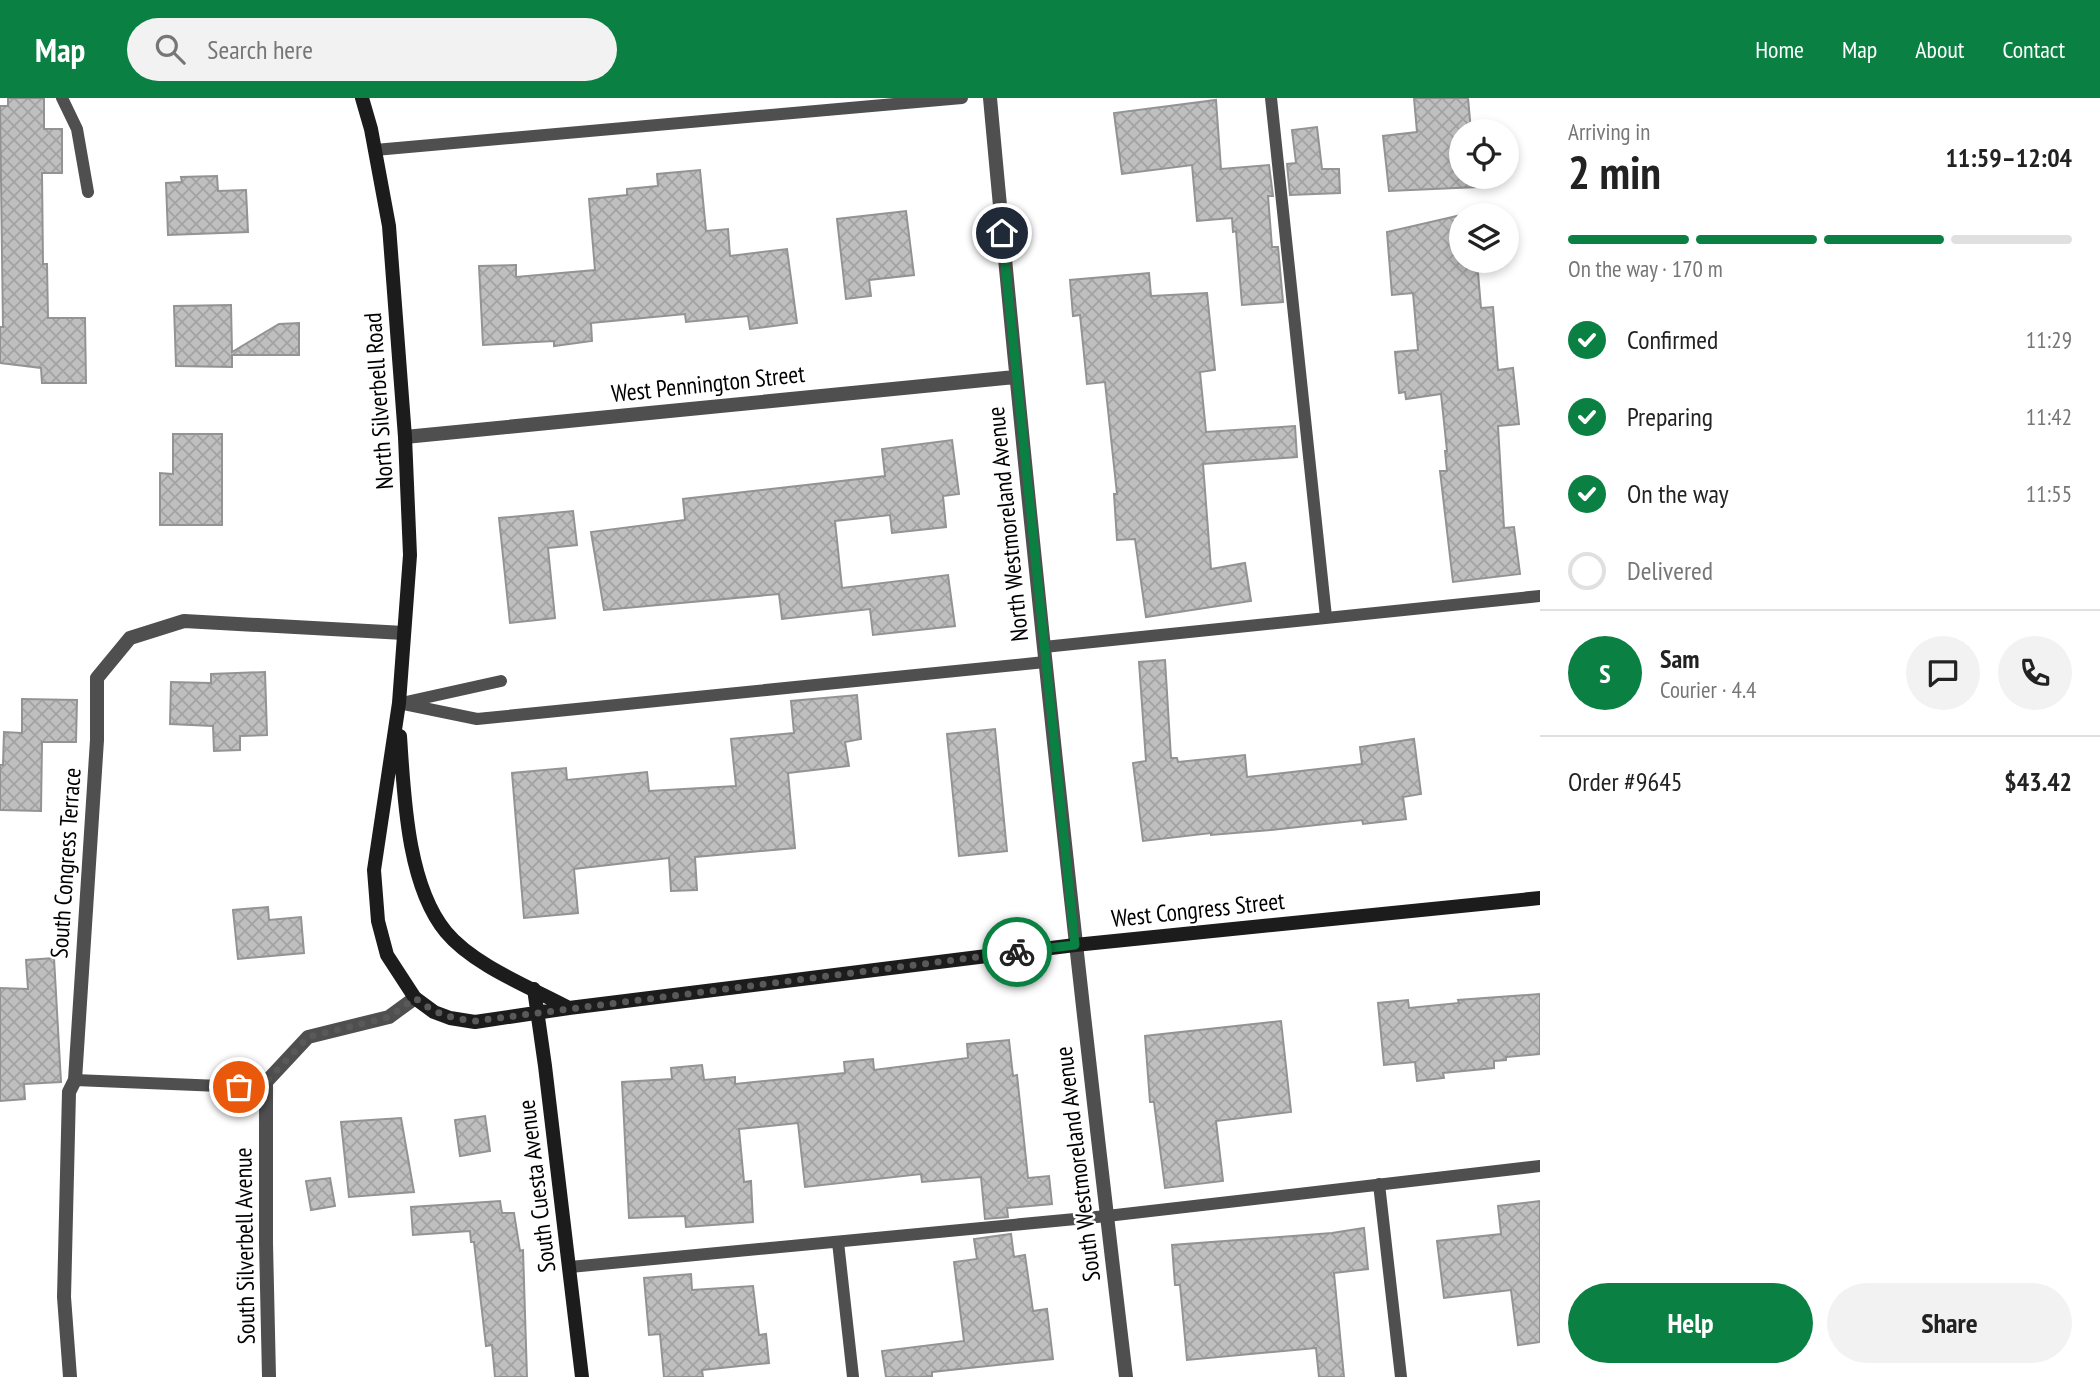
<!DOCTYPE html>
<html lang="en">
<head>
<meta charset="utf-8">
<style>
	:root { --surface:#fff; --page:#f2f2f2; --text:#222; --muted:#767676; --line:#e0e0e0; --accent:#0b8043 }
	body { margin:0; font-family:"PT Sans Narrow",sans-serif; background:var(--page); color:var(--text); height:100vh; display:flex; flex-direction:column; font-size:26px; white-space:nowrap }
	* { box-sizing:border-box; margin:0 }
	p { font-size:23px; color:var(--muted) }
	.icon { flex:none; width:38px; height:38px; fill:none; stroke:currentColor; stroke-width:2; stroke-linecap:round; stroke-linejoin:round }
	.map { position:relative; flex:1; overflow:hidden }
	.drawer { display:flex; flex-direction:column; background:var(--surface); width:560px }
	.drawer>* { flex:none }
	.fabs { position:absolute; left:1449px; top:21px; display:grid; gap:14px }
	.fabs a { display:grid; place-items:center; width:70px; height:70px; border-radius:50%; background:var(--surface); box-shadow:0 4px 10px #0003; font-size:35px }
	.pin { position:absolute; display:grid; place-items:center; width:60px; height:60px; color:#fff; margin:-30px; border:4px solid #fff; border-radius:50%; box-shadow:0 2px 7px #0007 }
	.courier { position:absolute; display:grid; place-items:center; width:70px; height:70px; margin:-35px; border:5px solid #0b8043; border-radius:50%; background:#fff; color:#222; box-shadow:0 2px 9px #0007 }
	.head em { font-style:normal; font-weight:600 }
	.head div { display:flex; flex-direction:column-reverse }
	.head { display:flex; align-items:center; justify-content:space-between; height:119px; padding:0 28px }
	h1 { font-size:46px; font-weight:600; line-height:52px }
	.bar { display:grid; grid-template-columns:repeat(4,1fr); gap:10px 7px; align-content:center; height:84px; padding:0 28px }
	.bar i { height:9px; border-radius:5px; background:var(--line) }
	.bar .current { background:var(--accent) }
	.bar p { grid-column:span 4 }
	.line { display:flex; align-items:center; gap:18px; padding:0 28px; border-top:2px solid var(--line) }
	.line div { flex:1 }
	.round { display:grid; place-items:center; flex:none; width:74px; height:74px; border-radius:37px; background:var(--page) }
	ol { padding:0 28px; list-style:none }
	li { display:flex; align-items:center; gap:21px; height:77px }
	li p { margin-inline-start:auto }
	li .icon { padding:7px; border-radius:50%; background:var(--accent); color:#fff; stroke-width:4 }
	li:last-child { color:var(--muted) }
	li i { width:38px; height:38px; border:4px solid var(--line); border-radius:50% }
	.button { display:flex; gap:14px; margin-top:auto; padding:14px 28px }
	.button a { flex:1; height:80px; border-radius:42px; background:var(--accent); color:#fff; font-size:28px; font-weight:600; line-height:80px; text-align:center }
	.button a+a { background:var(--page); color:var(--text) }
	header { display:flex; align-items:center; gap:42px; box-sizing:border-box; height:98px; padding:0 35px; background:var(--accent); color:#fff }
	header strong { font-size:33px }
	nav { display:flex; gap:38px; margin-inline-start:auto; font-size:24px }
	.search { width:490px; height:63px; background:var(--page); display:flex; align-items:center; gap:18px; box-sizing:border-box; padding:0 24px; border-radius:38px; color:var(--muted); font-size:26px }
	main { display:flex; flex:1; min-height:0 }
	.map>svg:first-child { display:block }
	.building { fill:url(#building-cross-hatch); stroke:#939393; stroke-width:2 }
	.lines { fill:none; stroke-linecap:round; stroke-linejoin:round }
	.lane { stroke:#4f4f4f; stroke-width:12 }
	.street { stroke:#4f4f4f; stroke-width:14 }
	.secondary { stroke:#1c1c1c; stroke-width:14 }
	.done { stroke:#595959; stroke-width:7; stroke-dasharray:0 12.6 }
	.route { stroke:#0b8043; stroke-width:9 }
	.labels { text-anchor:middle; stroke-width:5; stroke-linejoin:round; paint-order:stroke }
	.street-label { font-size:24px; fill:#000; stroke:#fff }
</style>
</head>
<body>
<header>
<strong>Map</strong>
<div class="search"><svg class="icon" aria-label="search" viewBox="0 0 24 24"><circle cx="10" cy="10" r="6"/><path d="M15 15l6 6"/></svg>Search here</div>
<nav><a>Home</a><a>Map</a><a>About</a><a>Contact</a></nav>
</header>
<main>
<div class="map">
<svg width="1540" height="1279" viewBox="0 0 1540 1279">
	<defs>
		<pattern id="building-cross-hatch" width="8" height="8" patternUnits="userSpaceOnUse" patternTransform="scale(1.75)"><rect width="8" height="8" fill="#bfbfbf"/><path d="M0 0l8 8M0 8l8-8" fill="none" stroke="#a2a2a2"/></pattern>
	</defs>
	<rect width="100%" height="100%" fill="#fff"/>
	<path class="building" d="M8 0H44V31H62V75H42L43 166H47L48 220H85L86 285H42L41 270 0 265V229H3L0 8H8Z
		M1414 0H1468L1471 33H1461V79H1476L1478 89 1389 93 1383 38 1417 34Z
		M1216 2 1221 71 1269 67 1273 98H1268L1272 149H1278L1283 204 1242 207 1236 133 1233 134 1232 120 1197 123 1192 67 1122 76 1114 15Z
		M1317 29 1322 71H1339L1340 95 1290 97 1287 66 1296 65 1292 32Z
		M700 72 706 133 728 131 730 158 787 151 797 225 750 231 748 218 686 224 685 216 591 225 592 243 554 248V243L483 247 479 168 516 167V179L595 172 589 101 627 97V91L658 88 657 76Z
		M217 78 218 93 246 92 248 134 168 137 166 85 182 84 181 79Z
		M906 113 914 177 869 182 871 198 846 201 837 121Z
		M1461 117V163H1477L1481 210 1493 209 1498 272 1513 270 1519 326 1498 328 1504 430 1514 429 1520 476 1453 484 1440 373H1447L1445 353H1447L1441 296 1406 301 1405 294 1399 295 1395 254 1418 252 1413 195 1392 197 1387 134Z
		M1149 175 1151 198 1207 195 1215 272 1200 274 1206 334 1295 328 1297 359 1203 366 1211 471 1245 465 1251 503 1146 519 1135 441 1117 442 1114 396H1117L1105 284 1087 286 1080 217 1073 218 1070 182Z
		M231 207 232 254 279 226 299 225V257H232V269L176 268 174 208Z
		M173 336H222V427H160V375L173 376Z
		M952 342 959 396 943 398 946 429 892 435 890 417 835 423 842 490 948 477 955 528 873 537 870 511 782 521 779 496 604 512 591 434 685 422 683 401 885 378 882 351Z
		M573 413 577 447 548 450 555 520 510 525 499 420Z
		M1165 562 1171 660H1177L1178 664 1245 657 1247 679 1362 666 1360 649 1414 641 1421 696 1403 699 1406 721 1363 726 1362 722 1271 732 1211 737V735L1143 743 1133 665 1146 663 1139 564Z
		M265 574 267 637 240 638V652L214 653 213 628 170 626 171 584 211 585V576Z
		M857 597 861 641 845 644 849 668 788 675 795 750 695 759 697 792 671 793 669 760 574 771 578 815 524 820 512 675 566 670 567 682 647 674 649 693 736 688 731 641 794 635 791 603Z
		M22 601 77 602 76 644H42L41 713 0 712V667H3L4 634 22 635Z
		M995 631 1007 753 959 758 947 636Z
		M268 809 269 822 301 819 304 855 238 861 233 812Z
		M54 860 61 984 24 986 25 1001 0 1003V890L28 891 26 862Z
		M1540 896V956L1506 959V962L1494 963V970L1443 975 1444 980 1417 983 1415 964 1384 967 1378 905 1408 902 1409 910 1459 905 1458 902Z
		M1281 923 1291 1014 1216 1023 1223 1083 1165 1090 1154 1004H1150L1145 938Z
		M1009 942 1013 978 1017 977 1028 1080 1049 1078 1052 1106 1007 1110 1008 1119 985 1121 981 1079 922 1084 921 1076 805 1089 798 1025 739 1031 744 1084 751 1083 753 1124 686 1129 685 1118 629 1120 622 984 672 981 671 970 702 967 704 982 735 979V986L845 975 844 964 873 961 874 972 968 960 967 946Z
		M485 1018 490 1053 460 1058 455 1022Z
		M401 1020 414 1094 349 1099 341 1024Z
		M330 1080 335 1108 311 1112 306 1083Z
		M500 1103 502 1115H514L520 1153 523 1152 527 1279H495L492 1247 486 1248 474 1144H471L470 1133 413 1137 411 1109Z
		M1540 1103V1244L1518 1247 1511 1192 1444 1200 1437 1143 1501 1136 1498 1108Z
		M1364 1130 1368 1171 1334 1175 1344 1279H1319L1316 1250 1187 1262 1180 1187H1175L1172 1147 1332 1135Z
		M1011 1136 1014 1159 1025 1157 1033 1213 1047 1211 1053 1261 932 1274V1278L920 1279H886L882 1253 964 1243 954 1164 977 1161 974 1141Z
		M691 1176 692 1192 753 1188 759 1237 766 1236 769 1265 702 1272 703 1279H664L660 1236 649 1237 644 1180Z"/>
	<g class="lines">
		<path class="lane" d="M62 0 77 31 88 94
			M1271 0 1326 519
			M375 52 962 0
			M1044 549 1540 498
			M406 604 501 583
			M399 605 477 621 1045 564
			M75 982 267 990
			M1379 1086 1401 1279
			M838 1144 853 1279
			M570 1169 1107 1118 1540 1068"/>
		<path class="street" d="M990 0C1029 427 1075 853 1126 1279
			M405 339 1015 279
			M70 1279 64 1199 69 994 75 982 97 642V580L130 540 184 523 404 535
			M269 1279 266 1145V984L308 939 389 919 415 900"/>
		<path class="secondary" d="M362 0 371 31 389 128 405 339 410 457 399 605 374 772 378 823 387 857 415 900 434 914 450 920 475 924 569 910 1075 847 1540 800
			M400 638C404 697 407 787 446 834 473 867 532 890 569 910
			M534 891 545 968 582 1279"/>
	</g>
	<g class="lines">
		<path class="done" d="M239 989 267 990 266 984 308 939 389 919 415 900C436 916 448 920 475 923L1017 854"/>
		<path class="route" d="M1002 135 1075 847 1017 854"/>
	</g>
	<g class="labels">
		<g class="street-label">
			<text transform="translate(708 286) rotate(-6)" y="8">West Pennington Street</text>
			<text transform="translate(379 303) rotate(-94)" y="8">North Silverbell Road</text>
			<text transform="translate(1008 426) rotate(-96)" y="8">North Westmoreland Avenue</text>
			<text transform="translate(66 765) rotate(-86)" y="8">South Congress Terrace</text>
			<text transform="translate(1198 812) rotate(-6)" y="8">West Congress Street</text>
			<text transform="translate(1078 1066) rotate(-97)" y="8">South Westmoreland Avenue</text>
			<text transform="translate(537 1088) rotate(-97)" y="8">South Cuesta Avenue</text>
			<text transform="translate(245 1148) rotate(-91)" y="8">South Silverbell Avenue</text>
		</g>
	</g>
</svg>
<div class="fabs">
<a><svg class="icon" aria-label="locate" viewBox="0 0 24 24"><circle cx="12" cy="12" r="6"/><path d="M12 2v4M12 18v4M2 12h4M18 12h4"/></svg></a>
<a><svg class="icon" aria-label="layers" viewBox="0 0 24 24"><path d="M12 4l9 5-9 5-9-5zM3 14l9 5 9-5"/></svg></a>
</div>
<div class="pin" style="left:239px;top:989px;background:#ea580c"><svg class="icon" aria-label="bag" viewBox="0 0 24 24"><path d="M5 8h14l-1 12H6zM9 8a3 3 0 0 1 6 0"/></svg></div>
<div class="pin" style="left:1002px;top:135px;background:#1f2937"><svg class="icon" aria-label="home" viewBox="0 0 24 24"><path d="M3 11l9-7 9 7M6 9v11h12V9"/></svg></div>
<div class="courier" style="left:1017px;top:854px"><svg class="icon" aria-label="bike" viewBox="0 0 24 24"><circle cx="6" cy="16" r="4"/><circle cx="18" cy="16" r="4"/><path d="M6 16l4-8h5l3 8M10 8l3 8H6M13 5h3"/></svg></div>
</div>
<section class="drawer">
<div class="head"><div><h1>2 min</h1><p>Arriving in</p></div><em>11:59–12:04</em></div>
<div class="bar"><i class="current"></i><i class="current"></i><i class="current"></i><i></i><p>On the way · 170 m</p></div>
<ol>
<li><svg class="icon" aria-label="check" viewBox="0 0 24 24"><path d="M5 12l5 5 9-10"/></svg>Confirmed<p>11:29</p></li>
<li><svg class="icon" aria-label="check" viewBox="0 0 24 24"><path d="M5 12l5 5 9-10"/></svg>Preparing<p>11:42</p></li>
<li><svg class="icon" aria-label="check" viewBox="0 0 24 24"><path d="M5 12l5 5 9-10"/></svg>On the way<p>11:55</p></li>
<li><i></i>Delivered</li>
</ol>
<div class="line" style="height:126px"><b class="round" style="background:var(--accent);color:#fff">S</b><div><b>Sam</b><p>Courier · 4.4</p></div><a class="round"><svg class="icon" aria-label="chat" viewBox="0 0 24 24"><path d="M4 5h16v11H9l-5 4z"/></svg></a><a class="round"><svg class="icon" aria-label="phone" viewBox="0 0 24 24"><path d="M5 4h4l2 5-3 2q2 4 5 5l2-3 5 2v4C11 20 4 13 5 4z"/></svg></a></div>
<div class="line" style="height:91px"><div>Order #9645</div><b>$43.42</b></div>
<div class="button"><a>Help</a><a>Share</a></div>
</section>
</main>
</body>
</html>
